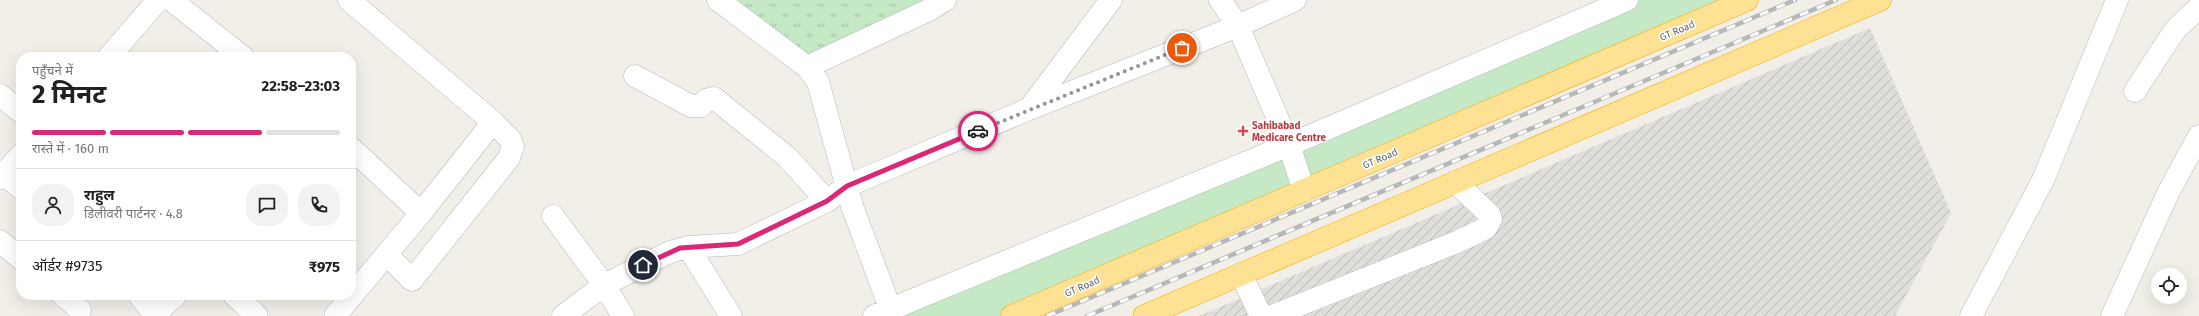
<!DOCTYPE html>
<html lang="hi">
<head>
<meta charset="utf-8">
<style>
	:root { --surface:#fff; --page:#f2f2f2; --text:#202124; --muted:#757577; --line:#e0e0e0; --accent:#db2777 }
	body { margin:0; font-family:"Fira Sans","Noto Sans Devanagari",sans-serif; background:var(--page); color:var(--text); height:100vh; display:flex; flex-direction:column; font-size:15px; white-space:nowrap }
	* { box-sizing:border-box; margin:0 }
	p { font-size:13px; color:var(--muted) }
	.icon { flex:none; width:22px; height:22px; fill:none; stroke:currentColor; stroke-width:2; stroke-linecap:round; stroke-linejoin:round }
	.map { position:relative; flex:1; overflow:hidden }
	.side { position:absolute; left:16px; top:52px; width:340px; height:248px; display:flex; flex-direction:column; background:var(--surface); border-radius:16px; box-shadow:0 4px 16px #0002 }
	.side>* { flex:none }
	.controls { position:absolute; left:2151px; top:268px; display:grid; gap:8px }
	.controls a { display:grid; place-items:center; width:36px; height:36px; border-radius:50%; background:var(--surface); box-shadow:0 4px 16px #0002; font-size:20px }
	.pin { position:absolute; display:grid; place-items:center; width:34px; height:34px; color:#fff; margin:-17px; border:2px solid #fff; border-radius:50%; box-shadow:0 1px 4px #0007 }
	.courier { position:absolute; display:grid; place-items:center; width:40px; height:40px; margin:-20px; border:3px solid #db2777; border-radius:50%; background:#fff; color:#222; box-shadow:0 1px 5px #0007 }
	.summary em { font-style:normal; font-weight:700 }
	.summary div { display:flex; flex-direction:column-reverse }
	.summary { display:flex; align-items:center; justify-content:space-between; height:68px; padding:0 16px }
	h1 { font-size:26px; font-weight:700; line-height:30px }
	.bar { display:grid; grid-template-columns:repeat(4,1fr); gap:6px 4px; align-content:center; height:48px; padding:0 16px }
	.bar i { height:5px; border-radius:3px; background:var(--line) }
	.bar .selected { background:var(--accent) }
	.bar p { grid-column:span 4 }
	.line { display:flex; align-items:center; gap:10px; padding:0 16px; border-top:1px solid var(--line) }
	.line div { flex:1 }
	.round { display:grid; place-items:center; flex:none; width:42px; height:42px; border-radius:16px; background:var(--page) }
	.map>svg:first-child { display:block }
	.industrial { fill:url(#industrial-furrows) }
	.grass { fill:#c5e8c5 }
	.park { fill:url(#park-tufts) }
	.lines { fill:none; stroke-linecap:round; stroke-linejoin:round }
	.minor-casing { stroke:#b5b8bc; stroke-width:23 }
	.highway-casing { stroke:#f9ab00; stroke-width:23 }
	.minor { stroke:#fff; stroke-width:22 }
	.highway { stroke:#fde293; stroke-width:22 }
	.rail-casing { stroke:#b6b7b8; stroke-width:4.5 }
	.rail { stroke:#fff; stroke-width:3; stroke-dasharray:9; stroke-linecap:butt }
	.done { stroke:#929495; stroke-width:4; stroke-dasharray:0 7.2 }
	.route { stroke:#db2777; stroke-width:5 }
	.health-dot { fill:#e0444e; stroke:#fff; stroke-width:1.5 }
	.labels { text-anchor:middle; stroke-width:3; stroke-linejoin:round; paint-order:stroke }
	.street-label { font-size:10px; fill:#5f6368; stroke:#fff }
	.health-label { font-size:10px; font-weight:bold; fill:#be3a42; stroke:#fff; text-anchor:start }
</style>
</head>
<body>
<div class="map">
<svg width="2199" height="316" viewBox="0 0 2199 316">
	<defs>
		<pattern id="industrial-furrows" width="10" height="10" patternUnits="userSpaceOnUse"><rect width="10" height="10" fill="#e0deda"/><path d="M-1 1l2-2M0 10L10 0M9 11l2-2" fill="none" stroke="#b9b8b5"/></pattern>
		<pattern id="park-tufts" width="24" height="20" patternUnits="userSpaceOnUse"><rect width="24" height="20" fill="#c5e8c5"/><path d="M3 7l-1-3M5 7V3M7 7l1-3M15 17l-1-3M17 17v-4M19 17l1-3" fill="none" stroke="#a3c0a4"/></pattern>
	</defs>
	<rect width="100%" height="100%" fill="#f1efe8"/>
	<path class="industrial" d="M1870 28 1951 213 1895 316H1199Z"/>
	<path class="grass" d="M1626 0H1749L1014 316H883Z"/>
	<path class="park" d="M727 0H944L810 57Z"/>
	<g class="lines">
		<defs>
			<path id="minor" d="M171 0 243 57
				M349 0 493 122 510 139 513 146 509 158 412 280 387 255
				M718 0 807 67 818 82 852 206 893 316
				M1220 0 1238 26 1289 145 1304 191
				M109 57 158 0
				M807 67 929 10 945 0
				M635 76 691 106H701L706 100 714 98 787 157 827 201
				M2135 91 2175 30 2199 7
				M0 95 21 112
				M1029 109 1111 0
				M351 148 421 213
				M3 174 21 188
				M0 178 21 155
				M553 216 604 285 623 316
				M0 241 21 259
				M688 247 731 316
				M1241 274 1260 314 1263 316
				M63 295 80 310
				M139 295 156 316
				M234 295 257 316
				M155 314 176 295
				M335 316 421 213 493 122
				M563 316 604 285 670 252 688 247 738 244 827 201 847 186 1029 109 1238 26 1295 0
				M874 316 1289 145 1627 0
				M1272 316 1457 242 1486 228 1491 219 1489 214 1455 182
				M1971 316 2043 180 2117 0
				M2112 316 2169 191 2199 136"/>
			<path id="highway" d="M1012 316 1747 0
				M1144 316 1880 0"/>
		</defs>
		<use href="#minor" class="minor-casing"/>
		<use href="#highway" class="highway-casing"/>
		<use href="#minor" class="minor"/>
		<use href="#highway" class="highway"/>
		<defs>
			<path id="rail" d="M1047 316 1795 0
				M1087 316 1836 0"/>
		</defs>
		<use href="#rail" class="rail-casing"/>
		<use href="#rail" class="rail"/>
	</g>
	<g class="lines">
		<path class="done" d="M978 131 1182 48"/>
		<path class="route" d="M643 265 680 248 738 244 827 201 847 186 978 131"/>
	</g>
	<path class="health-dot" d="M1241 125h4v4h4v4h-4v4h-4v-4h-4v-4h4z"/>
	<g class="labels">
		<g class="street-label">
			<text transform="translate(1677 30) rotate(-23)" y="4">GT Road</text>
			<text transform="translate(1380 158) rotate(-23)" y="4">GT Road</text>
			<text transform="translate(1082 286) rotate(-23)" y="4">GT Road</text>
		</g>
		<g class="health-label">
			<text x="1252" y="129">Sahibabad<tspan x="1252" dy="12">Medicare Centre</tspan></text>
		</g>
	</g>
</svg>
<div class="controls">
<a><svg class="icon" aria-label="locate" viewBox="0 0 24 24"><circle cx="12" cy="12" r="6"/><path d="M12 2v4M12 18v4M2 12h4M18 12h4"/></svg></a>
</div>
<div class="pin" style="left:1182px;top:48px;background:#ea580c"><svg class="icon" aria-label="bag" viewBox="0 0 24 24"><path d="M5 8h14l-1 12H6zM9 8a3 3 0 0 1 6 0"/></svg></div>
<div class="pin" style="left:643px;top:265px;background:#1f2937"><svg class="icon" aria-label="home" viewBox="0 0 24 24"><path d="M3 11l9-7 9 7M6 9v11h12V9"/></svg></div>
<div class="courier" style="left:978px;top:131px"><svg class="icon" aria-label="car" viewBox="0 0 24 24"><path d="M5 17H2v-5l4-1 3-4h7l3 4 3 1v5h-3M9 17h6M6 11h13"/><circle cx="7" cy="17" r="2"/><circle cx="17" cy="17" r="2"/></svg></div>
<section class="side">
<div class="summary"><div><h1>2 मिनट</h1><p>पहुँचने में</p></div><em>22:58–23:03</em></div>
<div class="bar"><i class="selected"></i><i class="selected"></i><i class="selected"></i><i></i><p>रास्ते में · 160 m</p></div>
<div class="line" style="height:72px"><a class="round"><svg class="icon" aria-label="person" viewBox="0 0 24 24"><circle cx="12" cy="8" r="4"/><path d="M4 21q1-7 8-7t8 7"/></svg></a><div><b>राहुल</b><p>डिलीवरी पार्टनर · 4.8</p></div><a class="round"><svg class="icon" aria-label="chat" viewBox="0 0 24 24"><path d="M4 5h16v11H9l-5 4z"/></svg></a><a class="round"><svg class="icon" aria-label="phone" viewBox="0 0 24 24"><path d="M5 4h4l2 5-3 2q2 4 5 5l2-3 5 2v4C11 20 4 13 5 4z"/></svg></a></div>
<div class="line" style="height:52px"><div>ऑर्डर #9735</div><b>₹975</b></div>
</section>
</div>
</body>
</html>
